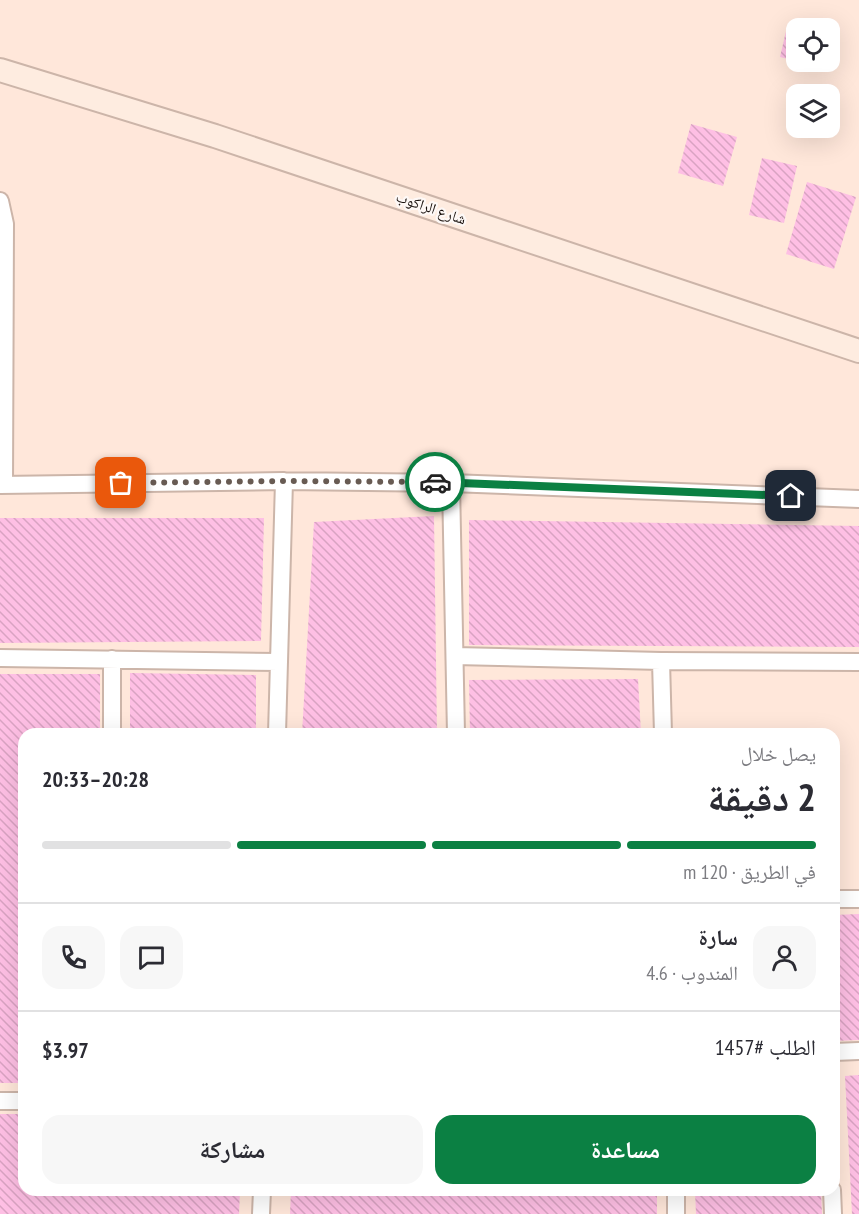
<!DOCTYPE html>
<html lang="ar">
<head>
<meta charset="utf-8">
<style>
	:root { --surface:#fff; --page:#f7f7f7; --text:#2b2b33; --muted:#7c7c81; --line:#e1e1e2; --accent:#0b8043 }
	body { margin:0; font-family:"PT Sans Narrow","Noto Naskh Arabic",sans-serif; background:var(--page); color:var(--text); direction:rtl; height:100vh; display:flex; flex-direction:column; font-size:22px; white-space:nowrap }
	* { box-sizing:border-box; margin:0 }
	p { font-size:20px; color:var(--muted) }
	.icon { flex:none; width:33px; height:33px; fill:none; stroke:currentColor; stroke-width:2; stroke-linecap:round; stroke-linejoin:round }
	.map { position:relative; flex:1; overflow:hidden; direction:ltr }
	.panel { position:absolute; left:18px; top:728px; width:822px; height:468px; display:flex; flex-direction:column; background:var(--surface); border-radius:18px; box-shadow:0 6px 24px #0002; direction:rtl }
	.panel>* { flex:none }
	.controls { position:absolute; left:786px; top:18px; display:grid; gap:12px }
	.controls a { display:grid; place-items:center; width:54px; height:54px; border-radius:12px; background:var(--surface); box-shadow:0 6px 24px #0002; font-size:30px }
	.pin { position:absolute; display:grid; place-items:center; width:51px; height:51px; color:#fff; margin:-26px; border-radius:12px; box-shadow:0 3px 9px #0006 }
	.courier { position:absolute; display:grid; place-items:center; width:60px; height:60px; margin:-30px; border:4px solid #0b8043; border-radius:50%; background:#fff; color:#222; box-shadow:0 2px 8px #0007 }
	.summary em { font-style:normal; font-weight:700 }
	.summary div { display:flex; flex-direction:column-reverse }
	.summary { display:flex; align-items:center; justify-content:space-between; height:102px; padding:0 24px }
	h1 { font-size:39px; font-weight:700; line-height:45px }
	.bar { display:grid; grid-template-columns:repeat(4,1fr); gap:9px 6px; align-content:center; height:72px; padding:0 24px }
	.bar i { height:8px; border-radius:4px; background:var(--line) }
	.bar .active { background:var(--accent) }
	.bar p { grid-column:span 4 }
	.line { display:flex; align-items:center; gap:15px; padding:0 24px; border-top:2px solid var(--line) }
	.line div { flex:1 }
	.round { display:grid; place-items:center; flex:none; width:63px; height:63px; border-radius:18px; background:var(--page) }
	.cta { display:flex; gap:12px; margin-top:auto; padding:12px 24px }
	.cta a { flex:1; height:69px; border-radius:18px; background:var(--accent); color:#fff; font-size:24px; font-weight:700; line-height:69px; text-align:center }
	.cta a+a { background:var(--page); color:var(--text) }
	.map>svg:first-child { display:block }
	.building { fill:url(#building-back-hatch) }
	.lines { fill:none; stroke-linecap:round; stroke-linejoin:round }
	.street-casing { stroke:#ccb5a9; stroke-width:20 }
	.secondary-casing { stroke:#ccb5a9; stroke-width:26 }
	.street { stroke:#fff; stroke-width:16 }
	.secondary { stroke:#feece0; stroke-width:22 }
	.done { stroke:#685b53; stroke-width:6; stroke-dasharray:0 10.8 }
	.route { stroke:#0b8043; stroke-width:8 }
	.labels { text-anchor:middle; stroke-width:4.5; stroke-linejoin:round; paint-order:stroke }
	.street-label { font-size:15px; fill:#170f0b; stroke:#fdf8f6 }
</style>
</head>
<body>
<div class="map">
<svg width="859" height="1214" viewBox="0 0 859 1214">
	<defs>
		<pattern id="building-back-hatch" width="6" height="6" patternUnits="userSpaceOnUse" patternTransform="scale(1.5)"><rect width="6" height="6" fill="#febfe4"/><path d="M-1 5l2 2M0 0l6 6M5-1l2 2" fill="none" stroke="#d9a3c2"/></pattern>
	</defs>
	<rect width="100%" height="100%" fill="#ffe7da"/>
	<path class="building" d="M787 27 796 29V61L780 57Z
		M691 124 737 137 723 186 678 173Z
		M762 158 797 166 784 223 749 215Z
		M807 182 856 197 834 269 786 254Z
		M434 516 437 734H302L314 522Z
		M0 518H264L261 641 0 643Z
		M469 520 859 526V647L469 645Z
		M130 673 256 675V734H130Z
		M0 674H100V734H24V1083H0Z
		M638 679 641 734H470L469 680Z
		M859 914V1040L834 1041V915Z
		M859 1075V1214H852L845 1076Z
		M0 1114H24V1190H240L239 1214H0Z
		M291 1190H657V1214H290Z
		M695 1190H821L822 1214H696Z"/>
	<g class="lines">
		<defs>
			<path id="street" d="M0 201 5 224 4 485
				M451 483 456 734
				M0 485 284 481 451 483 859 499
				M455 656 661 661 859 662
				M0 658 279 662
				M112 659V734
				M661 661 663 734
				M277 734 284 481
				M834 899H859
				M834 1052 859 1051
				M0 1101H24
				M676 1190V1214
				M832 1190 833 1214
				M261 1214 262 1190"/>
			<path id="secondary" d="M0 70 215 136 859 351"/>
		</defs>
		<use href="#street" class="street-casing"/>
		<use href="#secondary" class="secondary-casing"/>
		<use href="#street" class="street"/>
		<use href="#secondary" class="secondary"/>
	</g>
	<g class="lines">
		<path class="done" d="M121 483 284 481 435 482"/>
		<path class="route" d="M435 482 791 496"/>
	</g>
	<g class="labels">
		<g class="street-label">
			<text transform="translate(431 208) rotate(19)" y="5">شارع الراكوب</text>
		</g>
	</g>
</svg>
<div class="controls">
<a><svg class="icon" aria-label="locate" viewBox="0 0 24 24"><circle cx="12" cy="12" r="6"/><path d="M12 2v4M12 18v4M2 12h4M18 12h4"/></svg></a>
<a><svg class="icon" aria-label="layers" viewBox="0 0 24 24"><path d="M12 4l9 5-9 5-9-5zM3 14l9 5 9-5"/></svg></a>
</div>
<div class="pin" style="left:121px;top:483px;background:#ea580c"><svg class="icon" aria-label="bag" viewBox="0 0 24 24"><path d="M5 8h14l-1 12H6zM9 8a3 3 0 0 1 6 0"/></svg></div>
<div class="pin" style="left:791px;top:496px;background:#1f2937"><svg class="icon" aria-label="home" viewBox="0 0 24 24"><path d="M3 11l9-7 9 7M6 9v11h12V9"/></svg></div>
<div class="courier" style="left:435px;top:482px"><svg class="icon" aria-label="car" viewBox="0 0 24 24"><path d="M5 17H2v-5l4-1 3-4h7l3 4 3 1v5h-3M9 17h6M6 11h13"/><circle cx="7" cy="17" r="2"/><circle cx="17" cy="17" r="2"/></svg></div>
<section class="panel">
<div class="summary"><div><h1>2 دقيقة</h1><p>يصل خلال</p></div><em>20:28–20:33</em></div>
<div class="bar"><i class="active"></i><i class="active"></i><i class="active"></i><i></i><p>في الطريق · 120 m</p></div>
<div class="line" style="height:108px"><a class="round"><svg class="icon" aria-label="person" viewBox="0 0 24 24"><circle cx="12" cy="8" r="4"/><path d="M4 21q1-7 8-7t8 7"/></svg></a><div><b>سارة</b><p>المندوب · 4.6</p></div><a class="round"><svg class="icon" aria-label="chat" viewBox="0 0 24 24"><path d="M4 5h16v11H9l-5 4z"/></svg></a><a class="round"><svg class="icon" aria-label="phone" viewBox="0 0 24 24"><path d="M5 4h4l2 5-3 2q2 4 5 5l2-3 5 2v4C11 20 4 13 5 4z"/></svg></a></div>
<div class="line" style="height:78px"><div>الطلب #1457</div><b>$3.97</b></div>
<div class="cta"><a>مساعدة</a><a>مشاركة</a></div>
</section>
</div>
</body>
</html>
